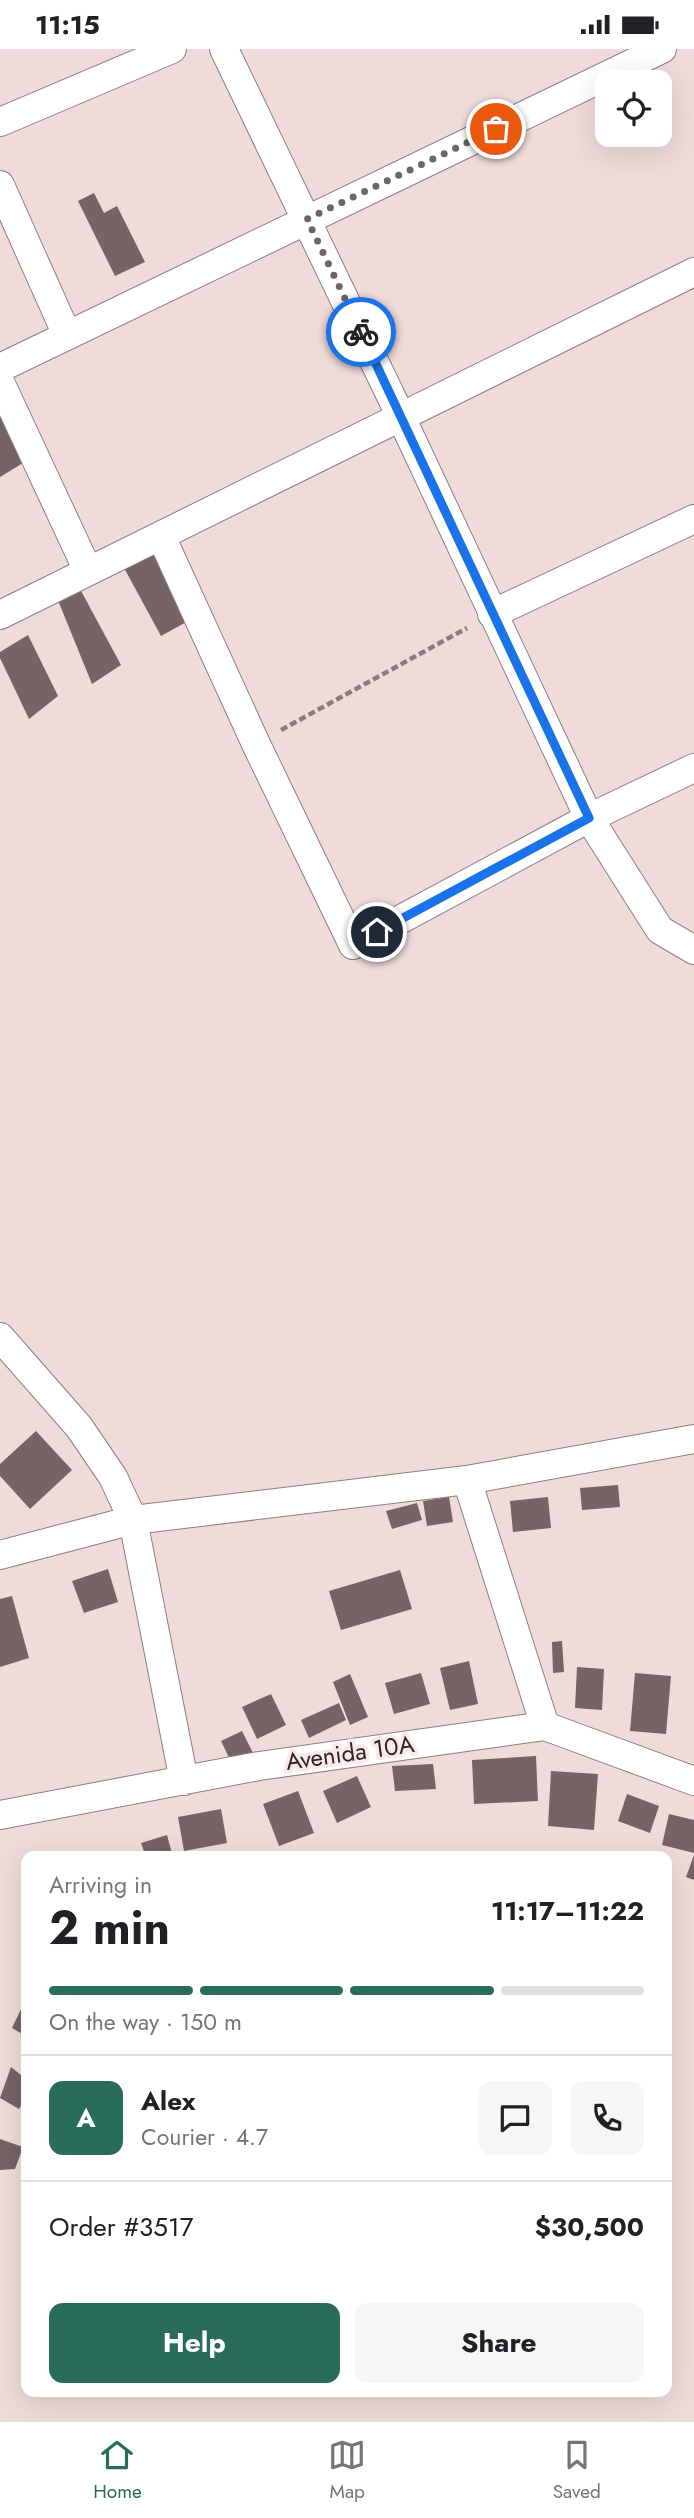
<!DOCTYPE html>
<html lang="en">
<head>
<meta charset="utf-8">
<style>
	:root { --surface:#fff; --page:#f6f6f6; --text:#202124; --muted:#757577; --line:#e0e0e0; --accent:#2a6c5b }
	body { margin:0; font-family:Jost,sans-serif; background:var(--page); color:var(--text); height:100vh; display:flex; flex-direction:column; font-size:26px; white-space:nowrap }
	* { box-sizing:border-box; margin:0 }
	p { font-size:23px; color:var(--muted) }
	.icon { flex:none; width:38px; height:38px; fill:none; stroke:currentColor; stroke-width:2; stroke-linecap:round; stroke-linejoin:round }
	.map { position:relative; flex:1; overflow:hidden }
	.drawer { position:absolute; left:21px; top:1802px; width:651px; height:546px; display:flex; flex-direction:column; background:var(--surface); border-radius:14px; box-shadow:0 7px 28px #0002 }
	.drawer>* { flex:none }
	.fabs { position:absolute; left:595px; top:21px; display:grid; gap:14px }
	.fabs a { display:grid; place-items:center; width:77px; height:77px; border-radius:14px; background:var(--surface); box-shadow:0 7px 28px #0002; font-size:35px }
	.pin { position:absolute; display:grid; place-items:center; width:60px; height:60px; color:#fff; margin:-30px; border:4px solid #fff; border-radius:50%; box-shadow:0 2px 7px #0007 }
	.courier { position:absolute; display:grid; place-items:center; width:70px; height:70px; margin:-35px; border:5px solid #1a73e8; border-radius:50%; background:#fff; color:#222; box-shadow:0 2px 9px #0007 }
	.overview em { font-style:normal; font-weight:700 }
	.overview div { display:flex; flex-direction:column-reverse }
	.overview { display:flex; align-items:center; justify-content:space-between; height:119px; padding:0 28px }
	h1 { font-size:46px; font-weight:700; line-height:52px }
	.bar { display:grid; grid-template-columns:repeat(4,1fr); gap:10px 7px; align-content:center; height:84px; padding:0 28px }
	.bar i { height:9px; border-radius:5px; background:var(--line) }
	.bar .active { background:var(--accent) }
	.bar p { grid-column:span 4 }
	.line { display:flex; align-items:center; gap:18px; padding:0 28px; border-top:2px solid var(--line) }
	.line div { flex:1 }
	.round { display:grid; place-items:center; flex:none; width:74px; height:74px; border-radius:14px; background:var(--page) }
	.button { display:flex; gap:14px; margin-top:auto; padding:14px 28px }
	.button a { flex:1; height:80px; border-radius:14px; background:var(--accent); color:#fff; font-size:28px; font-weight:700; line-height:80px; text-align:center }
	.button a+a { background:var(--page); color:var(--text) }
	.status { display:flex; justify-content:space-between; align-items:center; height:49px; padding:0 35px; background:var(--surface); direction:ltr }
	.status svg { height:19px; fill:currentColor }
	.menu { display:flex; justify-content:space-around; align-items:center; height:98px; border-top:2px solid var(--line); background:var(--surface); font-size:19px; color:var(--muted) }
	.menu a { display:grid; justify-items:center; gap:4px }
	.menu .active { color:var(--accent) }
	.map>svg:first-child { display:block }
	.building { fill:#756463 }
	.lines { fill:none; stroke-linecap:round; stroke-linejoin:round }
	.minor-casing { stroke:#8f7e7c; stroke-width:30 }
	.path { stroke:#897c7b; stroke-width:4.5; stroke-dasharray:7 3.5; stroke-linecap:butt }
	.minor { stroke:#fff; stroke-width:28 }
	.done { stroke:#706564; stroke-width:7; stroke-dasharray:0 12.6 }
	.route { stroke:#1a73e8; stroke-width:9 }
	.labels { text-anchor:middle; stroke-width:7; stroke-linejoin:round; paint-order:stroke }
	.street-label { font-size:24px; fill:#2c2524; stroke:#fce9e7 }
</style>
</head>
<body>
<div class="status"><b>11:15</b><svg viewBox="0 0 49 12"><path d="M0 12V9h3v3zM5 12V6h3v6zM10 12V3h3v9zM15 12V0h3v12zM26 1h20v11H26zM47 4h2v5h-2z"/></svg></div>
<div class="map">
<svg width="694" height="2371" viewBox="0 0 694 2371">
	<rect width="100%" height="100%" fill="#efdcda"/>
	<path class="building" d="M94 144 104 164 117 157 145 213 115 227 78 152Z
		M0 358 28 411 0 428Z
		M153 501 190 571 161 587 123 517Z
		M80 540 121 616 92 635 57 549Z
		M28 586 58 647 29 670 0 609V603Z
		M36 1382 72 1421 30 1460 0 1427V1415Z
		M618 1436 620 1458 582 1461 580 1439Z
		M449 1448 453 1473 427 1477 423 1452Z
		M548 1448 551 1479 513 1483 510 1452Z
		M417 1454 422 1471 392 1480 386 1462Z
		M108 1520 118 1553 84 1564 72 1532Z
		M400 1521 412 1560 341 1581 329 1542Z
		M12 1547 29 1609 0 1618V1550Z
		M562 1592 564 1623 553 1624 552 1593Z
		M469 1612 478 1655 450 1661 440 1619Z
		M577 1618 604 1620 602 1661 575 1659Z
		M421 1624 430 1655 394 1665 385 1634Z
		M635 1624 671 1627 666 1685 630 1682Z
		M350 1625 368 1668 350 1676 333 1633Z
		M271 1645 286 1676 257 1690 242 1658Z
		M339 1654 346 1671 309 1689 301 1671Z
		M242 1682 254 1706 233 1717 221 1692Z
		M536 1707 538 1752 474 1755 472 1711Z
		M433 1715 436 1740 395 1742 392 1717Z
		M551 1722 598 1725 594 1781 548 1777Z
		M357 1727 371 1758 337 1774 323 1742Z
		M298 1742 314 1784 279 1797 263 1755Z
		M627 1745 659 1757 650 1784 618 1772Z
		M221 1760 227 1794 184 1802 178 1768Z
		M669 1765 694 1771V1804L662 1796Z
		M167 1786 173 1808H146L141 1794Z
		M694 1806V1831L686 1828Z
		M23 1956 26 1959V1987L12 1979Z
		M11 2018 26 2030V2048L19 2060 0 2049Z
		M0 2090 23 2098 15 2120 0 2121Z"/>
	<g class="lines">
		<defs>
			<path id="minor" d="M224 0 401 368 589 769 660 881 694 901
				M0 73 172 0
				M0 136 67 286
				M0 319 662 0
				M0 333 88 522
				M161 487 256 695 353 896 589 769 694 719
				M492 565 694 470
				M0 566 694 223
				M0 1288 79 1378 113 1428 133 1471 184 1732
				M467 1431 545 1677
				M0 1506 133 1471 467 1431 694 1390
				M0 1766 259 1717 545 1677 694 1732"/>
		</defs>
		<use href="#minor" class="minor-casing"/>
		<path class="path" d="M281 681 467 579"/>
		<use href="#minor" class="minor"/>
	</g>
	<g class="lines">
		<path class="done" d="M361 283 307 170 496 80"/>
		<path class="route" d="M361 283 589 769 377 883"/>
	</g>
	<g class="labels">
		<g class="street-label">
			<text transform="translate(350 1704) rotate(-8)" y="8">Avenida 10A</text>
		</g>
	</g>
</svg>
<div class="fabs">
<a><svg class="icon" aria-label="locate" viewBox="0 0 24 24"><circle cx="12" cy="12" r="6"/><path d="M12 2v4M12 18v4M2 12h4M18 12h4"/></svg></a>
</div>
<div class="pin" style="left:496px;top:80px;background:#ea580c"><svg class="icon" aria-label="bag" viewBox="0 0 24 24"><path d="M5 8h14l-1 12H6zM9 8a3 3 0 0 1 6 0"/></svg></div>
<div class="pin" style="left:377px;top:883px;background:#1f2937"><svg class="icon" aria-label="home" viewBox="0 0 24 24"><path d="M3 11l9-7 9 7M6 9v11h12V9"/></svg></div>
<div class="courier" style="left:361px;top:283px"><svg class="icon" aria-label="bike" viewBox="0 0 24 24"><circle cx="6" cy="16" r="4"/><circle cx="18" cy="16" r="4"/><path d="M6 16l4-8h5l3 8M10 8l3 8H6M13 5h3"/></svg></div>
<section class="drawer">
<div class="overview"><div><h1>2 min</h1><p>Arriving in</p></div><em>11:17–11:22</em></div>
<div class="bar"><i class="active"></i><i class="active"></i><i class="active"></i><i></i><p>On the way · 150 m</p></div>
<div class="line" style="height:126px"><b class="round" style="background:var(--accent);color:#fff">A</b><div><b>Alex</b><p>Courier · 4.7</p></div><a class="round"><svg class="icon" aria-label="chat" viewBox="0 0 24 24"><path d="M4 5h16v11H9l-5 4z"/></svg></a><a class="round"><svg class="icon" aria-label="phone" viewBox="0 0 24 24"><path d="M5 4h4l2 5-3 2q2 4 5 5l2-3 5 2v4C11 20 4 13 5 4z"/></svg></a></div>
<div class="line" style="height:91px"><div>Order #3517</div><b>$30,500</b></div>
<div class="button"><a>Help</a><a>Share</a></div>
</section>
</div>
<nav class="menu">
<a class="active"><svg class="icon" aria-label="home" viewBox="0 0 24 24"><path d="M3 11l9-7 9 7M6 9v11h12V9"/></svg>Home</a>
<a><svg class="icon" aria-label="map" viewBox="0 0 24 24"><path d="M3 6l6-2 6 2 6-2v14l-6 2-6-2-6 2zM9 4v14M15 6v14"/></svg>Map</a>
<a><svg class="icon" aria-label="saved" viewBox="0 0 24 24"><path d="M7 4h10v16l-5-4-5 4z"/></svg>Saved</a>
</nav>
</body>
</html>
